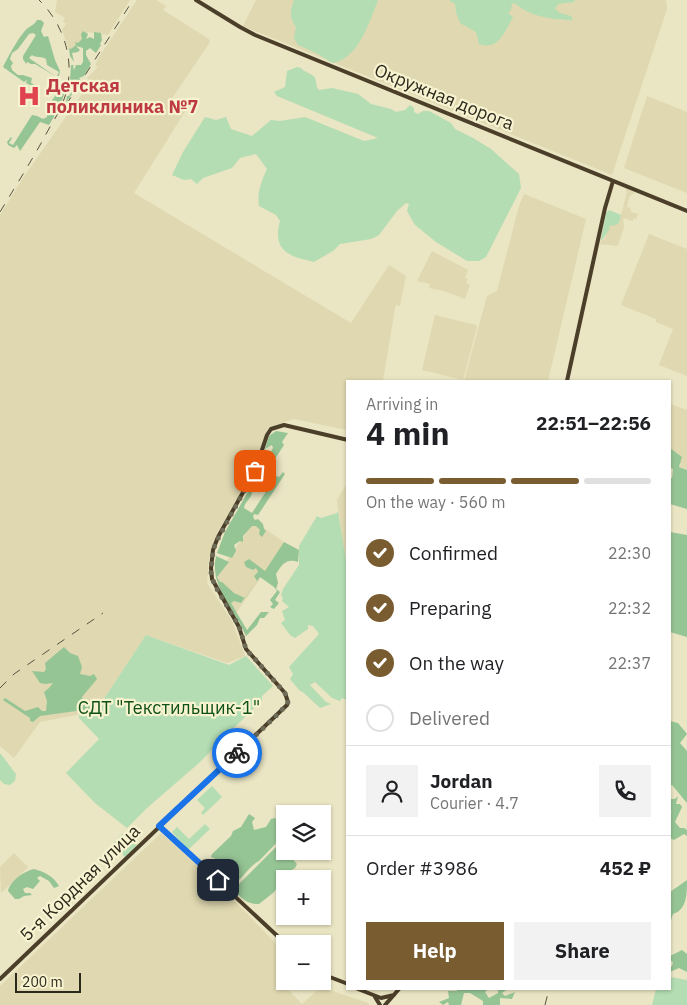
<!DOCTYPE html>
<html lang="en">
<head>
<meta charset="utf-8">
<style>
	:root { --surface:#fff; --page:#f2f2f2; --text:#202124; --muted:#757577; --line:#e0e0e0; --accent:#795c30 }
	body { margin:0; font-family:"IBM Plex Sans",sans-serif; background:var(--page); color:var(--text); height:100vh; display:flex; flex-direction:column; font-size:19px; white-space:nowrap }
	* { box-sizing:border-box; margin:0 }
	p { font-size:16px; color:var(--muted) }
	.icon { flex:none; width:28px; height:28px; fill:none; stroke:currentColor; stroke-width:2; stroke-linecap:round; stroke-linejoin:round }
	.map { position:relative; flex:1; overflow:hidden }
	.panel { position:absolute; left:346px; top:380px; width:325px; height:610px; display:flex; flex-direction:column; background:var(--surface); border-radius:0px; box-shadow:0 1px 4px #0004 }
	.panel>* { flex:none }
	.controls { position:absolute; left:276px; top:805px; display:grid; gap:10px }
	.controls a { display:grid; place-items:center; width:55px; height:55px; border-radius:0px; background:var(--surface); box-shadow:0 1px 4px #0004; font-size:25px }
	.scale { position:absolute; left:15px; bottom:12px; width:66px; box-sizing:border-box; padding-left:5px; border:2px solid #2b291c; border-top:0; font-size:14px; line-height:18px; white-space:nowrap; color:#2b291c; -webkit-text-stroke:4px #f7f2d0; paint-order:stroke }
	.pin { position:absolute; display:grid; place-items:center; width:42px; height:42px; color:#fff; margin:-21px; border-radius:10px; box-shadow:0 2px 8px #0006 }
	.courier { position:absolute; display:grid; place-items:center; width:50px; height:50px; margin:-25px; border:4px solid #1a73e8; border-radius:50%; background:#fff; color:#222; box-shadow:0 1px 6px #0007 }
	.summary em { font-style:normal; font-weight:800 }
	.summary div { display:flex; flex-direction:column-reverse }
	.summary { display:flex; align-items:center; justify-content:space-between; height:85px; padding:0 20px }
	h1 { font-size:32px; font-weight:800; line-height:38px }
	.bar { display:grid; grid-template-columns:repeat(4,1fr); gap:8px 5px; align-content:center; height:60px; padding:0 20px }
	.bar i { height:6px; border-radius:4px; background:var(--line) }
	.bar .active { background:var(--accent) }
	.bar p { grid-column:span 4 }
	.line { display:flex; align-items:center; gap:12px; padding:0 20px; border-top:1px solid var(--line) }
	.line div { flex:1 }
	.round { display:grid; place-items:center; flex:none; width:52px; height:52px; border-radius:0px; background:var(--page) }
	ol { padding:0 20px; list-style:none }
	li { display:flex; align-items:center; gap:15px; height:55px }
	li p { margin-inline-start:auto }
	li .icon { padding:5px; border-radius:50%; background:var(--accent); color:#fff; stroke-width:4 }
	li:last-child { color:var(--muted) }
	li i { width:28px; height:28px; border:2px solid var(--line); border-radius:50% }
	.primary-button { display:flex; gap:10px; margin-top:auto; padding:10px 20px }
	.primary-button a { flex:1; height:58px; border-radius:0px; background:var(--accent); color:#fff; font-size:20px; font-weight:800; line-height:58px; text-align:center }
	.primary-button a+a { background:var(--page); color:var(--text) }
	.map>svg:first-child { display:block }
	.built { fill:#dfd8b0 }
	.green { fill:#b4ddb3 }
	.forest { fill:#96c595 }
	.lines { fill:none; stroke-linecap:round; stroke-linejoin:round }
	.major { stroke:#4c3f2a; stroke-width:4 }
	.rail { stroke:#565342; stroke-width:1; stroke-dasharray:9 9; stroke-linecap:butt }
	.done { stroke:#6e6b56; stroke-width:5; stroke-dasharray:0 9 }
	.route { stroke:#1a73e8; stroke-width:6 }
	.labels { text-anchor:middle; stroke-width:4.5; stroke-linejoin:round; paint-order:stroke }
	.health-label { font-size:18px; font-weight:bold; fill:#be3a42; stroke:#f7f2d0; text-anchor:start }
	.street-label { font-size:18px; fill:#2b291c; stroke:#f7f2d0 }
	.park-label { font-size:18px; fill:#0e5114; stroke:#f7f2d0 }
</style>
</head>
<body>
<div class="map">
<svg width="687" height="1005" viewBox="0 0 687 1005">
	<rect width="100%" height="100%" fill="#eae5c3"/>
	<path class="built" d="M57 0H130L108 35 88 32 72 51 69 50 62 30 66 24 63 21 65 18 55 12Z
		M137 0H156L166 6 163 10 209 39 210 42 171 100 186 110 134 193 351 323 389 265 406 276 400 306 396 305 395 308 383 381H348L347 430 294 419 270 427 266 433 252 474 216 535 209 559 207 583 232 621 245 656 227 663 146 635 96 711 40 722 14 758 0 746V215L23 178 91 81 87 78 98 67 95 65 101 54Z
		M256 0H666L667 9 612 175 243 26Z
		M647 96 687 112V193L624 168Z
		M625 188 635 192 629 197 627 208 630 207 631 212 638 214 636 219 634 218 633 221 623 218 624 227 618 245 616 246 601 244 600 245 601 239 604 240 610 225 619 223 627 192Z
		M524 194 586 219 548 381H464L487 296 497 291 519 206Z
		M649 234 687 249V376L659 365 673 329 656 322V319L621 305Z
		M432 251 468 270 465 278 468 279 466 283 470 285 465 299 444 291 429 288 430 284 417 281Z
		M435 315 476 325 477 327 463 380 422 370Z
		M670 404 687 410V469L680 467 681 464 670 453Z
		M347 483V571L337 500Z
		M254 521 285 543 236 613 216 577Z
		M161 833 222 888 285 953V976L280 981 302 1004 321 987 368 1003 369 1005H0V986Z
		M14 853 28 867 1 893 0 867Z"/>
	<path class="green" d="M294 0H378C370 21 358 60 332 63L318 54 298 45 294 38 296 27C289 16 290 11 294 0Z
		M449 0H575L574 2 558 4 555 9 560 13 571 16 573 20C555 20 529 17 515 3L512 4 511 10 508 13 513 17C505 31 499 51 479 44L476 32 460 23 456 12 455 4Z
		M297 67 301 68C305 73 312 73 315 78 317 83 315 85 319 90L332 88 358 94 371 104 391 109 396 112 405 110 410 105 414 108V112L418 114 423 111H429L451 123 455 129 473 138 491 149 519 174 521 188 486 257 479 261H467L436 242 415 225 407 211 409 204 406 203 397 211 379 235 371 239 340 244 333 251 314 262C289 256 272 252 280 221L276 215 259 206C257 192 261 182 267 169L256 154 240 158 232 168 203 178 197 184 191 179 184 180 172 175 183 152 205 117 216 120 226 117 231 129 252 136 271 120 280 121 305 117 364 141 378 138 277 96 274 92 285 87 287 71Z
		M609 210 621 215 619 223 613 226 610 225 609 230 602 240 601 239 606 213Z
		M338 511 348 573 347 700 342 698 340 701 332 698 315 682 310 685 326 702 331 704 320 708 304 693 299 690 290 679 293 674 289 667 319 634 313 626 308 625V629L295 638 290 635 281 623 285 620 282 611 289 607 282 601 283 598 281 595 283 589 299 565V546L317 516 321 518 337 513Z
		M146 635 229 665 246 656 273 686 262 696V700L199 763 147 808 127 828 95 803 66 773 99 739 79 718V714L96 711Z
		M0 753 16 774 15 781 10 785 4 784 0 780Z
		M212 786 222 797 203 815 201 813 205 808 197 800Z
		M205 824 210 829 188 850 172 832 177 827 189 839Z
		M124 833 137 845 125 857 118 850 123 845 124 846V844L113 843 118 839 119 840 118 838Z
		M670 977 687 980V1005H652L656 989H670Z"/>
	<path class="forest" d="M37 20H41L44 23 41 31 44 37 48 36 55 60 60 71 59 76H57L59 72 47 65 46 59C41 56 36 58 32 55L29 58 55 76 35 64H31L27 62 26 64 23 59V56L36 35 33 33 29 34 18 49 12 53 10 59 13 63 11 66 12 70 18 75H23L32 78 31 83 38 87V89L26 83 27 80 24 82 3 67C7 59 20 34 28 28 32 25 34 25 37 20Z
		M83 31 88 34 86 39 90 37 94 39V32L101 33 102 40 100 44 101 45 96 53 90 48 86 51V55L91 64 84 76 79 78 81 81 66 103 67 96H69L71 93 69 91 70 85 74 87 78 83 75 80 70 81 71 65H74L73 66 74 70 76 65H81L83 62V48L76 46 80 50 78 52 72 53 74 62 70 56 69 48 71 49 76 45 75 42 78 43 82 39 81 34Z
		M61 88 65 91 59 111 55 110 54 114 55 115 49 125 40 122 20 151 17 145 14 148 8 145 7 142 11 137 12 138 9 143 13 145 32 115 37 116 43 119 47 117V107Z
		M276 431 288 433 282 442 284 445 273 462H269L267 469 268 470 263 475 261 481H255C253 486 254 488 252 493 251 499 245 501 244 508L252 513 276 476 279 477 283 472 285 474 260 512 258 515 254 514 253 517 255 520 258 519 263 524 264 529 266 531 262 537 259 534 260 530 256 526H252L243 536V542L240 541 234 545 236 551 232 558 217 553 225 532 273 448 272 445 265 449 269 436Z
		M670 448 682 457 679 467 687 470V509L670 504V478H672L673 469 670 468Z
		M670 532 687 535V637L670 632Z
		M284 542 299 550 298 562C286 558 282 565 276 574L278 583 276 589 280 592 275 600 279 603 274 609 270 607 273 604 270 600 277 591 274 587 260 577 241 603 234 601 231 603 247 630 261 612H269L264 618H260L257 625 246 636C235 609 209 586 216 556L229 562 217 577 220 582H222L234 593 245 598 257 581 254 576 258 572 256 568 253 570 246 567 244 562 249 559 265 571Z
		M64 647 70 653 78 656 82 667 80 674 90 676 94 674 97 679 82 697 84 703 92 702 91 709 40 716 33 722 30 721V718L3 700 5 698 25 711 38 707 42 711H46L47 701 44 692 49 688 53 683 45 684 40 683 32 671 44 672 46 669 45 663Z
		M670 721 678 723 687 734 680 743 687 751V803L672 785 670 786Z
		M678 796 676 804H680L682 807 675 822 680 828H684L687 830V836L684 834 674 840 670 838V813L672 812 670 811V799H675Z
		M249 814 255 818 252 822 254 830 266 827 271 819 275 818 280 822 281 832 283 836 259 861C248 866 242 882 230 885L226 883 218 875 220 866 216 863V859L211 857 212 854 231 836 233 831 241 827Z
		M285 838 283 849 297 864 295 868 285 874V879L273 893 259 904C247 904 241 899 234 889Z
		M34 869C45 872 53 876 59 886L54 888 49 881 40 876 37 878 40 881 33 889 27 887 23 889 25 893H30L32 895 24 896 19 899H15L8 891C10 881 24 871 34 869Z
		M687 880C687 893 687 910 673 914L670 923V892Z
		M682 950 687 954V972L679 968 670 972V967L672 966 673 962 670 960V956Z
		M457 989H488L485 992 489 998 498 993V989H508L502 993 505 996 515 992 512 999 500 998V1005H483V1001L470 993H464L461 1005H449L448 1002 443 1005 439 1002 449 998 448 991H457Z"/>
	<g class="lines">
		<path class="major" d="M196 0 240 27 255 35 687 211
			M567 381 605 208 613 181
			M159 826 286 944
			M322 974 348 984
			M0 979 287 705 288 702 285 693 246 649 239 627 212 579 211 568 213 550 218 537 255 471 267 435 271 429 284 425 348 440
			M358 989 381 998 394 995
			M375 997 380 1005
			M385 1005 399 989"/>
		<path class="rail" d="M66 105 133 0
			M0 212C15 187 31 162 45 136 51 124 59 114 63 102 77 67 66 26 39 0
			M0 688 14 674 103 613
			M545 1005 549 989"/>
	</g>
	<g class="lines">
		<path class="done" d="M237 753 281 711 288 702 285 693 246 649 239 626 215 586 211 574 212 558 215 544 255 471"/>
		<path class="route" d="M218 880 159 826 237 753"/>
	</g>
	<defs>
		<symbol id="hospital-bare" viewBox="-9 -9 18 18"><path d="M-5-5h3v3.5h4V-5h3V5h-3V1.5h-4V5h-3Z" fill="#e0444e" stroke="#f7f2d0" stroke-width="2.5" paint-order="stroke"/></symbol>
	</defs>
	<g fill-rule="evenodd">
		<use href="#hospital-bare" x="13" y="80" width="32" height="32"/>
	</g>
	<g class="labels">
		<g class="health-label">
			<text x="46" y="92">Детская<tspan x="46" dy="21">поликлиника №7</tspan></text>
		</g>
		<g class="street-label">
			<text transform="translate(444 97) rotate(22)" y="6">Окружная дорога</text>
			<text transform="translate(80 883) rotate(-44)" y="6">5-я Кордная улица</text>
		</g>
		<g class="park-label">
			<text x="169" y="714">СДТ "Текстильщик-1"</text>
		</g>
	</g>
</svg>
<div class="controls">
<a><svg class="icon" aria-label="layers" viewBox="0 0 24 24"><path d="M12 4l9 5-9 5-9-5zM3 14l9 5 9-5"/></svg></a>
<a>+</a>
<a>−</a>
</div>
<div class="scale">200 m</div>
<div class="pin" style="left:255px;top:471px;background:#ea580c"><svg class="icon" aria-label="bag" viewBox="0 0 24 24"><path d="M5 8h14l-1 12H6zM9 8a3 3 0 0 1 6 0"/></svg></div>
<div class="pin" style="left:218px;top:880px;background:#1f2937"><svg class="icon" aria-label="home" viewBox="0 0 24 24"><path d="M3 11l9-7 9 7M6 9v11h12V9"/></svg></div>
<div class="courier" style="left:237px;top:753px"><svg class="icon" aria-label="bike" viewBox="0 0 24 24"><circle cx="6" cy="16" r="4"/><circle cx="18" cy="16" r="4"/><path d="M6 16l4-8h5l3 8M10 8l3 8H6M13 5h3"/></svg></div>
<section class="panel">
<div class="summary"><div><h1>4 min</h1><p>Arriving in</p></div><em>22:51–22:56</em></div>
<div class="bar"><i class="active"></i><i class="active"></i><i class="active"></i><i></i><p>On the way · 560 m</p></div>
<ol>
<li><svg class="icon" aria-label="check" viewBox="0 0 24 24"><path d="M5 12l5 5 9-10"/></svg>Confirmed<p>22:30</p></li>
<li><svg class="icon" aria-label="check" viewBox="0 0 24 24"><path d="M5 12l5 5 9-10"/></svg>Preparing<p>22:32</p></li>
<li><svg class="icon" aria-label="check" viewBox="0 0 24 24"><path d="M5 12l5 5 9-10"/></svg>On the way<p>22:37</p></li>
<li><i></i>Delivered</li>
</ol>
<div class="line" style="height:90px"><a class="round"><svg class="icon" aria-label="person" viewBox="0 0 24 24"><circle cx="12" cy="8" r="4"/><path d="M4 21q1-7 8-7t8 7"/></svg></a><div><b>Jordan</b><p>Courier · 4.7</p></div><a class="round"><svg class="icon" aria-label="phone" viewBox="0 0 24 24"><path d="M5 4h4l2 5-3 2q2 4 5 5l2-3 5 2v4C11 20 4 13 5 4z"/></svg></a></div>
<div class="line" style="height:65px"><div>Order #3986</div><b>452 ₽</b></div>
<div class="primary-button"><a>Help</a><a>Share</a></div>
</section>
</div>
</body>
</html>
